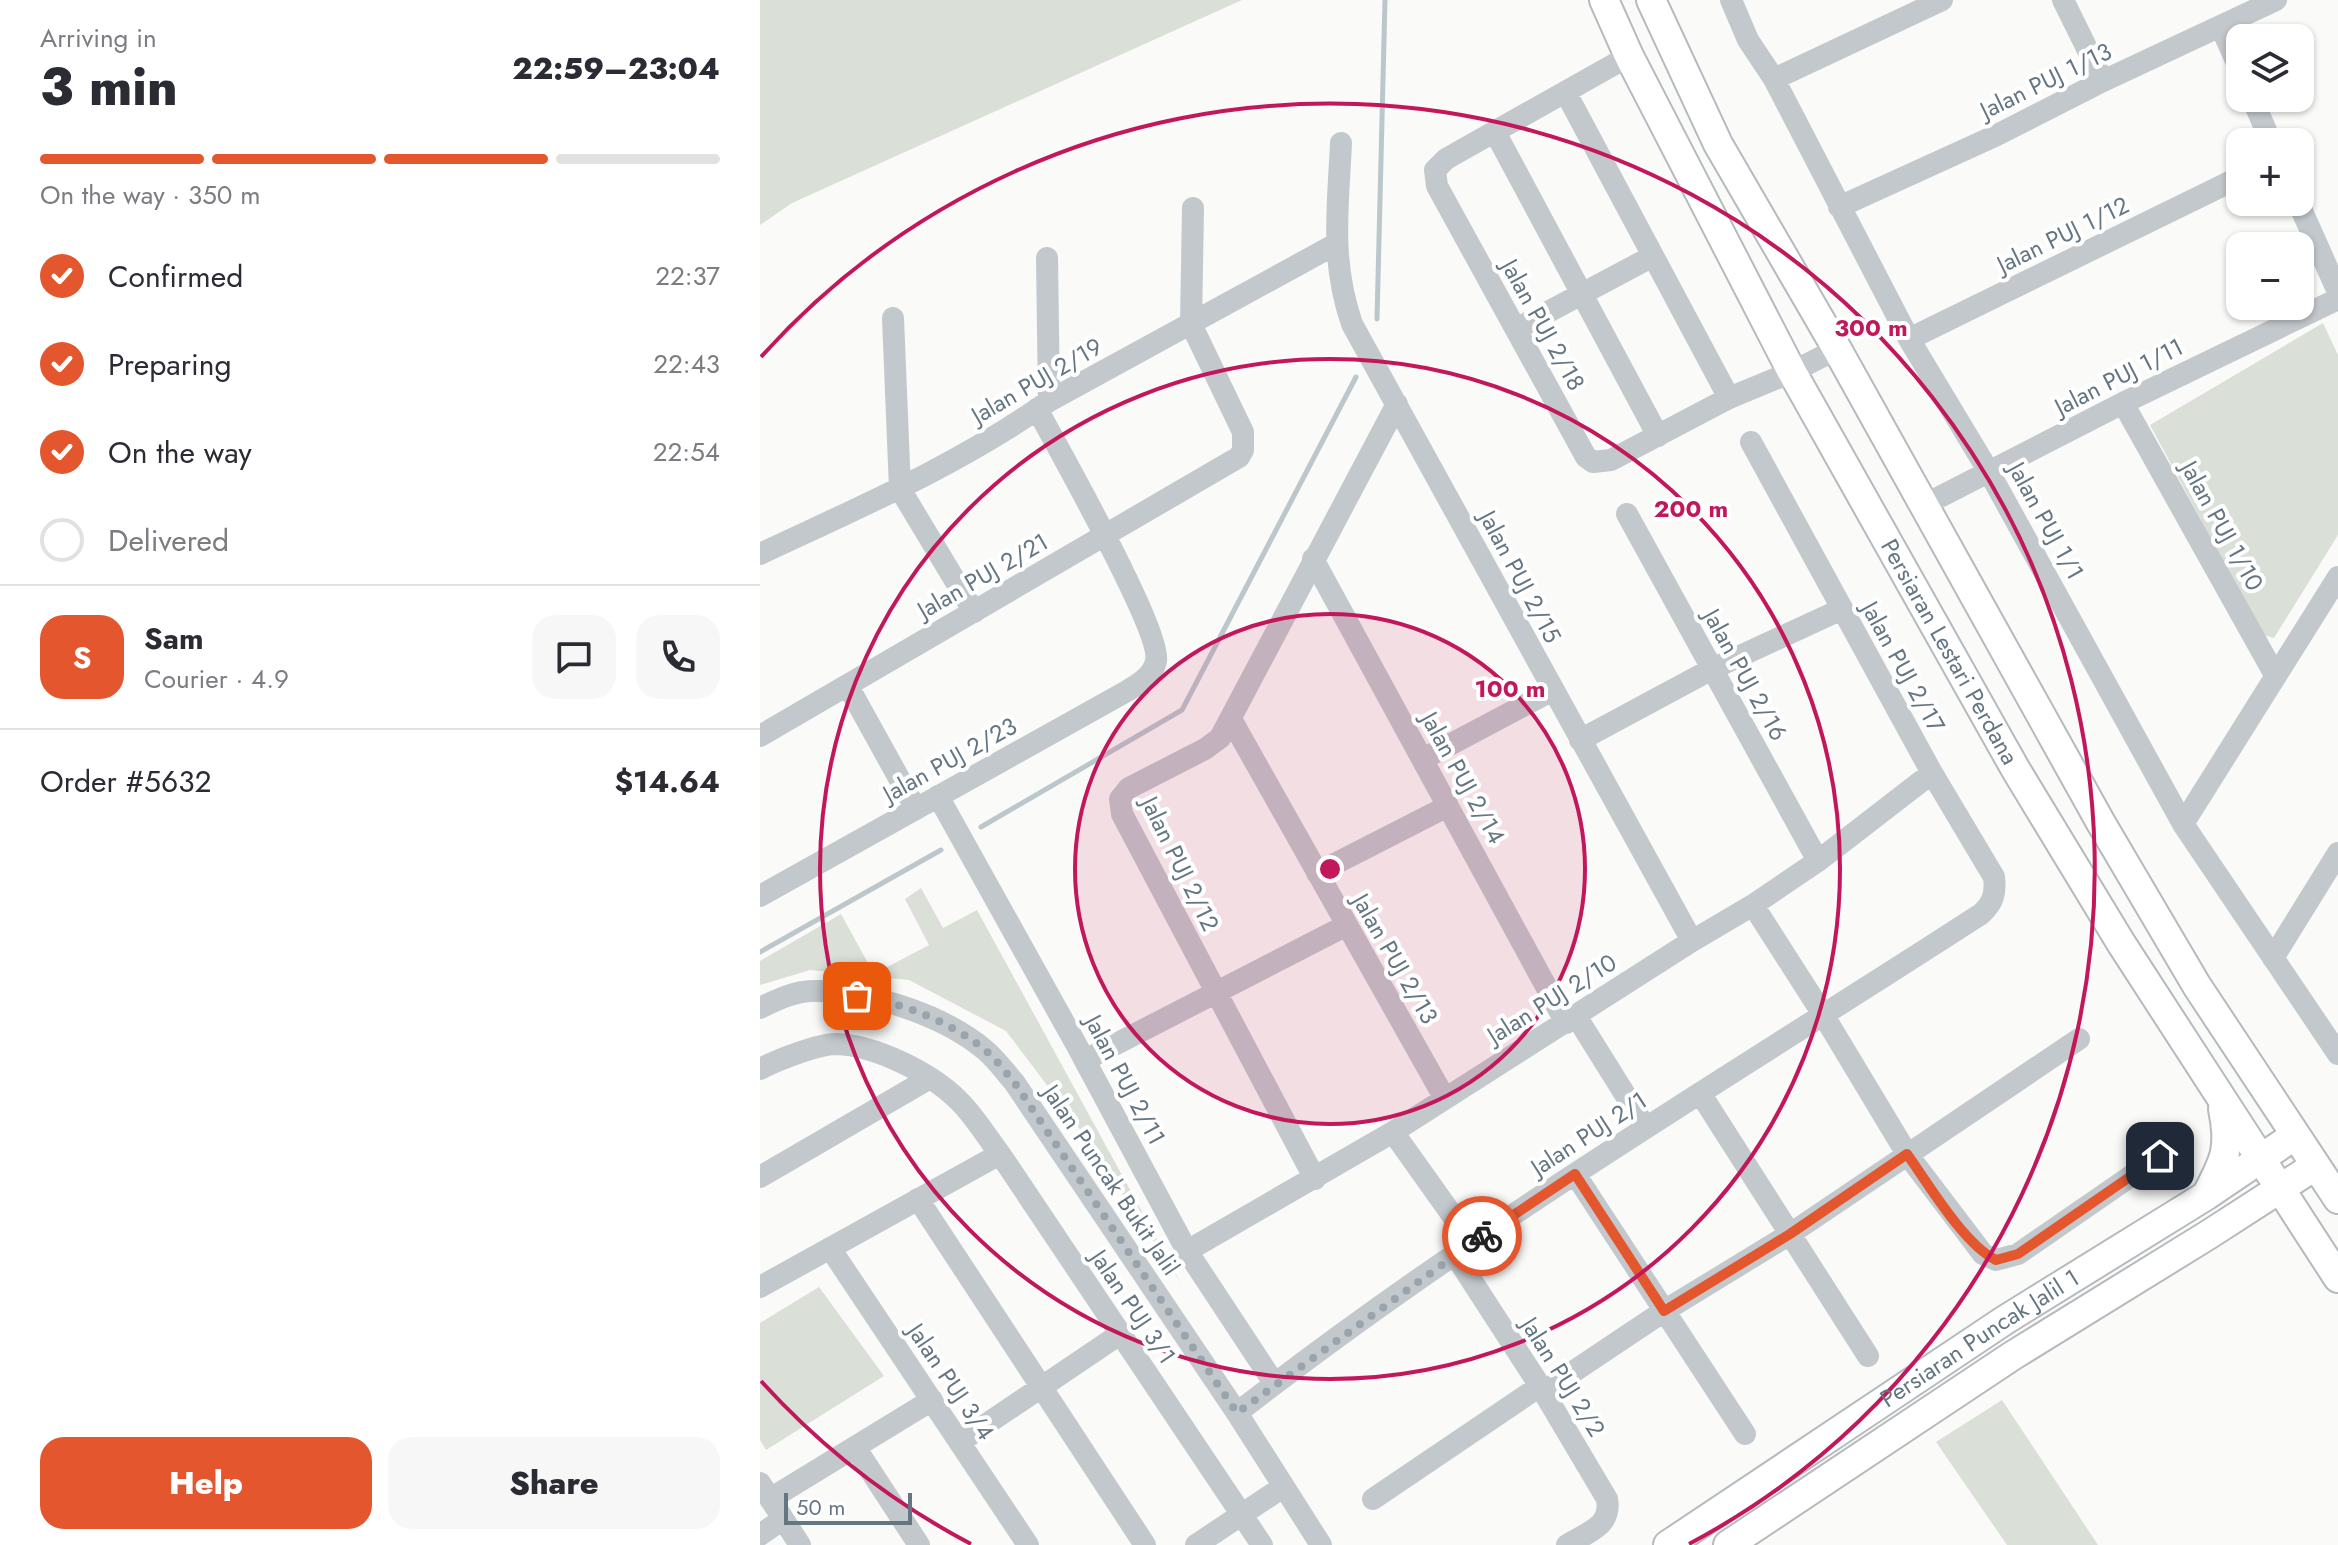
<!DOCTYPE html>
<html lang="en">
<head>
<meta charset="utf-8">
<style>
	:root { --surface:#fff; --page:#f7f7f7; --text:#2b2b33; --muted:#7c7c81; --line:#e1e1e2; --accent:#e4572e }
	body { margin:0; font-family:Jost,sans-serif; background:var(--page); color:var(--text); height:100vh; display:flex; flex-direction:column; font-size:30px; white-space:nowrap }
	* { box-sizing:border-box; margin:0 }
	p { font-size:26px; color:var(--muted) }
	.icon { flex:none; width:44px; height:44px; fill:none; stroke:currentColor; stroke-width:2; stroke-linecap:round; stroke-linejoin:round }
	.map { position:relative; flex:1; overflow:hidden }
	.sheet { display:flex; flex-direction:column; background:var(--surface); width:760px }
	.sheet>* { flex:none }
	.fabs { position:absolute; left:1466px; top:24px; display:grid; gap:16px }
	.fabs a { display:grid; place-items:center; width:88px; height:88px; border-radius:16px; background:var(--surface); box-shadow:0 2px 6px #0004; font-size:40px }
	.scale { position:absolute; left:24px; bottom:20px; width:128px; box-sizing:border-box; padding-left:8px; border:4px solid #657683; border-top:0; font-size:22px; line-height:28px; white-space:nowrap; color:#657683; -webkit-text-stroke:6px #fff; paint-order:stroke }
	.pin { position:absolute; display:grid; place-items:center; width:68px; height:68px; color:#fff; margin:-34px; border-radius:16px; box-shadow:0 4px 12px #0006 }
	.courier { position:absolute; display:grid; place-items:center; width:80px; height:80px; margin:-40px; border:6px solid #e4572e; border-radius:50%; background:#fff; color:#222; box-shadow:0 2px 10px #0007 }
	.summary em { font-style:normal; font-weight:800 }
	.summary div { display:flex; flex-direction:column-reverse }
	.summary { display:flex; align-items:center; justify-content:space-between; height:136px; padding:0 40px }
	h1 { font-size:52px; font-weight:800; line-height:60px }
	.bar { display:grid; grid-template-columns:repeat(4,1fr); gap:12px 8px; align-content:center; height:96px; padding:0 40px }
	.bar i { height:10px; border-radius:6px; background:var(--line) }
	.bar .on { background:var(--accent) }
	.bar p { grid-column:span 4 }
	.line { display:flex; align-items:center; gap:20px; padding:0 40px; border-top:2px solid var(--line) }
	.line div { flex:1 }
	.round { display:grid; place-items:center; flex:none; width:84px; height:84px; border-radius:24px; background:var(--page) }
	ol { padding:0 40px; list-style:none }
	li { display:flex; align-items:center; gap:24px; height:88px }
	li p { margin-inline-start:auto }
	li .icon { padding:8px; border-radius:50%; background:var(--accent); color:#fff; stroke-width:4 }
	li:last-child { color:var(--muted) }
	li i { width:44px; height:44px; border:4px solid var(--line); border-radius:50% }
	.button { display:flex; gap:16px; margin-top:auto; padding:16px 40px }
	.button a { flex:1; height:92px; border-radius:24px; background:var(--accent); color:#fff; font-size:32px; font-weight:800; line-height:92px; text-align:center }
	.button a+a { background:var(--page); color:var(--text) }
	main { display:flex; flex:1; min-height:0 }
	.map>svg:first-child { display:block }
	.green { fill:#dadfd7 }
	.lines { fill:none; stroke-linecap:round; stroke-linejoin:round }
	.stream { stroke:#bbc7cb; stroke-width:5 }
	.major-casing { stroke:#b5babe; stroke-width:32 }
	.minor { stroke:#c3c8cc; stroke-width:22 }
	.major { stroke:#fff; stroke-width:28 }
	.done { stroke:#99a4ac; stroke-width:8; stroke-dasharray:0 14.4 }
	.route { stroke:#e4572e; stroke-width:10 }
	.ring { fill:none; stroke:#c2185b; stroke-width:4 }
	.labels { text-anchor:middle; stroke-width:8; stroke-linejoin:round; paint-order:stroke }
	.street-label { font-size:24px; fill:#657683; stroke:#fff }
	.centre { fill:#c2185b; stroke:#fff; stroke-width:4 }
	.ring-label { font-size:24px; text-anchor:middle; font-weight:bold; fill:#c2185b; stroke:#fff; stroke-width:8; stroke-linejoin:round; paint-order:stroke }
</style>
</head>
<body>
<main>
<section class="sheet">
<div class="summary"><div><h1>3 min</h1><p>Arriving in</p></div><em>22:59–23:04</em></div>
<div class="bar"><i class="on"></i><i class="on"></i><i class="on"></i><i></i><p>On the way · 350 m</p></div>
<ol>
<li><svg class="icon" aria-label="check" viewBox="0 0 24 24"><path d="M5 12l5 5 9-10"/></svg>Confirmed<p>22:37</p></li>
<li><svg class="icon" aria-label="check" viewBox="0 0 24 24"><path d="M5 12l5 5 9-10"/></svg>Preparing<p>22:43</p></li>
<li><svg class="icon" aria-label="check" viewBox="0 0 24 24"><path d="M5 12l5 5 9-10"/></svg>On the way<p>22:54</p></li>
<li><i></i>Delivered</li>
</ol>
<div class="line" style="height:144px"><b class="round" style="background:var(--accent);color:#fff">S</b><div><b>Sam</b><p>Courier · 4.9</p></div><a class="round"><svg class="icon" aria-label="chat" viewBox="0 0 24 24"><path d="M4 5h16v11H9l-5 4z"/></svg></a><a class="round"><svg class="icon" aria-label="phone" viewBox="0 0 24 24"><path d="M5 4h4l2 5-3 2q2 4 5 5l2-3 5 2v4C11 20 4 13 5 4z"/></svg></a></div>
<div class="line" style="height:104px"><div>Order #5632</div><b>$14.64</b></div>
<div class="button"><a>Help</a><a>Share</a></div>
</section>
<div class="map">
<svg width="1578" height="1545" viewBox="0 0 1578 1545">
	<rect width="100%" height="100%" fill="#fafaf8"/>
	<path class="green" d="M0 0H482L32 203 0 225Z
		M1563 323 1578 355V535L1514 638 1503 635 1390 425Z
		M161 888 183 928 217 910 421 1283 315 1122 246 1031 149 980 50 970 0 985V961L81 914 114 974 169 945 145 899Z
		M59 1287 124 1376 6 1450 0 1440V1323Z
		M1242 1400 1338 1545H1247L1176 1442Z"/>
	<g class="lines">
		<path class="stream" d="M617 319 625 0
			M221 827 422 710 596 377
			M0 952 181 850"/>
		<defs>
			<g id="major">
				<path id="s1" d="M844 0 869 56 1032 372 1256 770 1361 943 1578 1278"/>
				<path d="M891 0 958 144 1077 349 1341 823 1437 986 1578 1199"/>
				<path d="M1447 1194C1465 1160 1471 1148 1463 1109"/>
				<path id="s2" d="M908 1545 1245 1320 1447 1195 1534 1136"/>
				<path d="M968 1545 1252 1356 1448 1235 1555 1166"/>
			</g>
		</defs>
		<use href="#major" class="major-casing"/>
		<path class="minor" d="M971 0 988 40 1014 79 1149 339 1229 472 1423 824 1578 1054
			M1303 0 1343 81
			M1461 27 1480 70
			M869 56 686 159 675 170 677 186 826 457 833 462 851 460 969 398 1032 372 1077 349
			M1014 79 1182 0
			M806 93 969 398
			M1492 98 1511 142
			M735 132 898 436
			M581 143C578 208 570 260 592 324L932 941
			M1538 202 1578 292
			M1079 207 1237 135 1343 81 1516 0
			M287 258 289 401
			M133 318 140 489 214 612
			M756 329 893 256
			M1149 339 1480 177
			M1363 403 1515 675
			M1164 505 1363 403 1578 299
			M867 514 1058 861
			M0 554C98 508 200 464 289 401L576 244
			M553 559 806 1023
			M88 686 156 809
			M472 721 684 1097
			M0 736 479 457 483 450V432L431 324 433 208
			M820 740 952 669 1082 609
			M663 759 793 690
			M178 796 316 1044 427 1251 514 1383
			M1423 824 1578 577
			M557 873 688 806
			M0 896 367 691C379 684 393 676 396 661 402 632 297 446 277 409
			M993 905 1064 1016 1147 1154 1223 1254 1236 1260 1258 1254 1400 1156
			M1513 958 1578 853
			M0 1008C16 1000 35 991 53 991 107 990 184 1015 225 1050 236 1059 245 1072 254 1082L477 1413 561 1545
			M816 1016 886 1128
			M325 1060 585 926
			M0 1069C17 1060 58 1044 76 1044 115 1045 171 1073 198 1100 214 1115 226 1136 240 1154L502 1545
			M940 1093 1108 1356
			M633 1132 712 1243
			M815 1174 985 1434
			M0 1177 170 1078
			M555 1179 362 814 360 799 369 788 445 749 460 738 637 404
			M158 1199 385 1545
			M70 1248 268 1545
			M427 1251 633 1132 932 941 993 905 1058 861 1172 773
			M695 1255 780 1386 847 1499C852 1526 828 1532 807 1545
			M0 1287 240 1154
			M783 1392 904 1311 1030 1234 1319 1039
			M477 1413C712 1229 971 1076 1221 914 1233 903 1236 894 1234 877L1172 773 991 442
			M200 1442 360 1334
			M95 1447 159 1545
			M0 1483 40 1545
			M10 1499 172 1400
			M613 1499 780 1386
			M0 1535 23 1519
			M436 1545 523 1487"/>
		<use href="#major" class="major"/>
	</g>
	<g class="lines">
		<path class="done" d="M97 996C141 1002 191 1022 225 1050 236 1059 245 1072 254 1082L477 1413 722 1236"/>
		<path class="route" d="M722 1236 815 1174 904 1311 1030 1234 1147 1154C1169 1185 1204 1244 1236 1260L1258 1254 1400 1156"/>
	</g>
	<circle cx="570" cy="869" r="255" fill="#c2185b" fill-opacity=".12"/>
	<g class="ring">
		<circle cx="570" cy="869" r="255"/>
		<circle cx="570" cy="869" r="510"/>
		<path d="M211 1544A765 765 0 0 1 1 1381M1 357A765 765 0 1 1 929 1544"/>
	</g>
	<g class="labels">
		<g class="street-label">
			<text transform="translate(1286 81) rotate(-26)" y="8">Jalan PUJ 1/13</text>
			<text transform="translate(1303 235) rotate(-26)" y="8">Jalan PUJ 1/12</text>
			<text transform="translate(783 325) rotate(61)" y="8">Jalan PUJ 2/18</text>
			<text transform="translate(1359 377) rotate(-27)" y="8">Jalan PUJ 1/11</text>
			<text transform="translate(277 381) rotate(-30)" y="8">Jalan PUJ 2/19</text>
			<text transform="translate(1286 521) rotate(61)" y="8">Jalan PUJ 1/1</text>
			<text transform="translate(1462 526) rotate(61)" y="8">Jalan PUJ 1/10</text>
			<text transform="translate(223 576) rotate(-30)" y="8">Jalan PUJ 2/21</text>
			<text transform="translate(760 577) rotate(62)" y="8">Jalan PUJ 2/15</text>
			<text dy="8" stroke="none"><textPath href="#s1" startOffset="738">Persiaran Lestari Perdana</textPath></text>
			<text transform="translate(1143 667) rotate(61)" y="8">Jalan PUJ 2/17</text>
			<text transform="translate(985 675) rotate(61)" y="8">Jalan PUJ 2/16</text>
			<text transform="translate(190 760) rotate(-29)" y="8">Jalan PUJ 2/23</text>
			<text transform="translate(703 778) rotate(61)" y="8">Jalan PUJ 2/14</text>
			<text transform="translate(420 864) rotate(64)" y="8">Jalan PUJ 2/12</text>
			<text transform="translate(635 959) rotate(60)" y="8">Jalan PUJ 2/13</text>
			<text transform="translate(792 999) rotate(-32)" y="8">Jalan PUJ 2/10</text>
			<text transform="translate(365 1080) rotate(62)" y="8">Jalan PUJ 2/11</text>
			<text transform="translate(829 1134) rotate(-33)" y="8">Jalan PUJ 2/1</text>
			<text transform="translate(351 1180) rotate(56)" y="8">Jalan Puncak Bukit Jalil</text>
			<text transform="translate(373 1307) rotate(56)" y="8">Jalan PUJ 3/1</text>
			<text dy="8" stroke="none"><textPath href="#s2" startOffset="374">Persiaran Puncak Jalil 1</textPath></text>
			<text transform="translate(803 1377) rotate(58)" y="8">Jalan PUJ 2/2</text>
			<text transform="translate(191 1382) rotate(56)" y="8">Jalan PUJ 3/4</text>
		</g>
	</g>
	<circle cx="570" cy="869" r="12" class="centre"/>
	<g class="ring-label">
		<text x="1111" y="336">300 m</text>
		<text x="931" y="517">200 m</text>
		<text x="750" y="697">100 m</text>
	</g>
</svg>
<div class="fabs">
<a><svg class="icon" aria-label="layers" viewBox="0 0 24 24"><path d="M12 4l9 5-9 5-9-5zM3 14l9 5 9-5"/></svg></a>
<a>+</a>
<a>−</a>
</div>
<div class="scale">50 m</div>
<div class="pin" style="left:97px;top:996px;background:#ea580c"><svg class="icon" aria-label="bag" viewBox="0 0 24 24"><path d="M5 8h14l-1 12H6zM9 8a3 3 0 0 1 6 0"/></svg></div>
<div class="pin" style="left:1400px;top:1156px;background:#1f2937"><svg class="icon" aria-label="home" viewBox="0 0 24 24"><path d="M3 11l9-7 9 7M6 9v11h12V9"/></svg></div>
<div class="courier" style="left:722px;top:1236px"><svg class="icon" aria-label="bike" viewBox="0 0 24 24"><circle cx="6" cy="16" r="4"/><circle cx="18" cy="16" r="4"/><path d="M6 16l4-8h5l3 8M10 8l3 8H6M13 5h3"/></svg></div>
</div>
</main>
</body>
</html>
